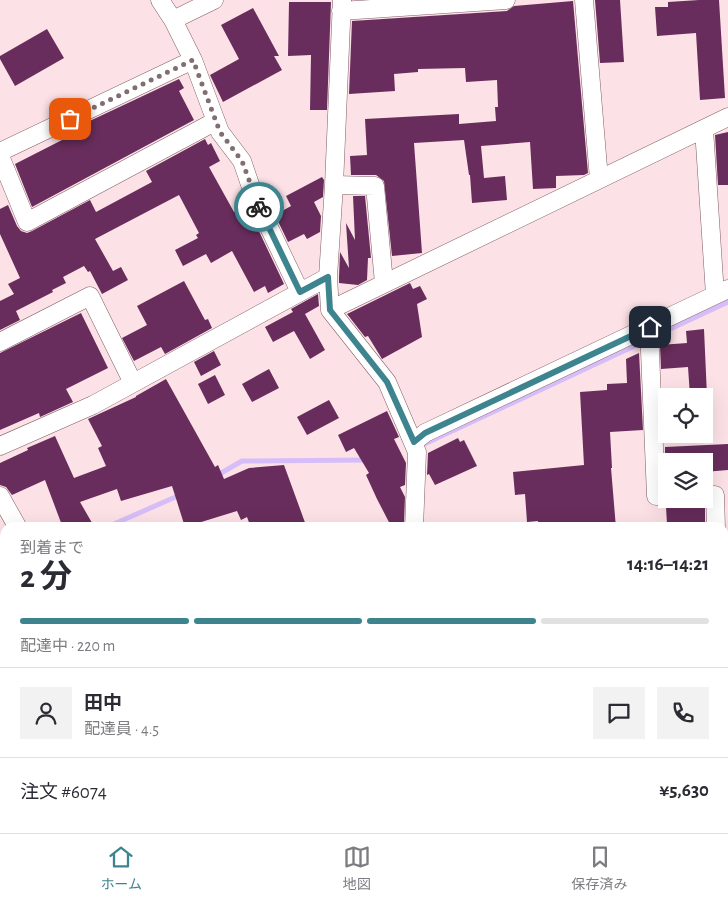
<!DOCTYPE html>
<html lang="ja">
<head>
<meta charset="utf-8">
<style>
	:root { --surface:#fff; --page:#f2f2f3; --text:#2b2b33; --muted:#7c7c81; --line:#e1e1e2; --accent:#3e848f }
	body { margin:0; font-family:"Alegreya Sans","Noto Sans JP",sans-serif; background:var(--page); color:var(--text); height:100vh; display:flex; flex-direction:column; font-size:19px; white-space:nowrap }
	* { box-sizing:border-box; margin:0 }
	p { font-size:16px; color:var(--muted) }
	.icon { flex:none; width:28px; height:28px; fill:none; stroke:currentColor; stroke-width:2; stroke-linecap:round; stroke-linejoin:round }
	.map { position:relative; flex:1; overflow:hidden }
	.drawer { position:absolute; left:0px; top:522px; width:729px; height:311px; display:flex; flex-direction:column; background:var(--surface); border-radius:15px 15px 0 0; box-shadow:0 5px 20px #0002 }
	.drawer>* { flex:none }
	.fabs { position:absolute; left:658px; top:388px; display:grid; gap:10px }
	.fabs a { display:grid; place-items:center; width:55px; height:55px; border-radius:0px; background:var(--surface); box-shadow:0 5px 20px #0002; font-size:25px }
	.pin { position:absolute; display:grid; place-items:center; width:42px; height:42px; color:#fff; margin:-21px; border-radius:10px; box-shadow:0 2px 8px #0006 }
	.courier { position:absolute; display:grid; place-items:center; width:50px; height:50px; margin:-25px; border:4px solid #3e848f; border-radius:50%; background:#fff; color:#222; box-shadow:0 1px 6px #0007 }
	.head em { font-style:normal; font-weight:700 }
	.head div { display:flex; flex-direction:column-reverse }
	.head { display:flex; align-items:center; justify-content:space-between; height:85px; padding:0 20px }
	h1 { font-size:32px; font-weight:700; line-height:38px }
	.bar { display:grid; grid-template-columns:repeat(4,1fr); gap:8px 5px; align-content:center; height:60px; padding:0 20px }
	.bar i { height:6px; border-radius:4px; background:var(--line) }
	.bar .active { background:var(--accent) }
	.bar p { grid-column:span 4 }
	.line { display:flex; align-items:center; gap:12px; padding:0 20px; border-top:1px solid var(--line) }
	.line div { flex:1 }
	.round { display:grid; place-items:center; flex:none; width:52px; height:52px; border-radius:0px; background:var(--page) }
	.tabs { display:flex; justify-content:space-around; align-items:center; height:70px; border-top:1px solid var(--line); background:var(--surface); font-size:14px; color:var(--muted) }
	.tabs a { display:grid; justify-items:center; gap:2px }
	.tabs .active { color:var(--accent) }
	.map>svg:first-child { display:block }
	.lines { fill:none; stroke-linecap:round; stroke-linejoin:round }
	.stream { stroke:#d6bdf8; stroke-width:5 }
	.building { fill:#682d5c }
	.minor-casing { stroke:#815e64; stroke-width:19 }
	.minor { stroke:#fff; stroke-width:18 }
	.done { stroke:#816e71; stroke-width:5; stroke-dasharray:0 9 }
	.route { stroke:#3e848f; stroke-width:6 }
</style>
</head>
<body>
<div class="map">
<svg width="728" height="833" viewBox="0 0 728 833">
	<rect width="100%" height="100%" fill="#fce2e6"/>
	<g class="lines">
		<path class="stream" d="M653 337 728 302
			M420 446 645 341
			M216 476 242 461 366 460
			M110 528 114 524 180 495
			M0 613 5 609
			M277 833 281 829"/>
	</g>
	<path class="building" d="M595 0H620L624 62 600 63Z
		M699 0H719L725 98 700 100 696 33 657 36 655 7H668V2Z
		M573 1 588 173 584 175 556 176V188L533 189 530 142 481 146 484 178 505 176 507 200 472 203 470 175H469L464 140 414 143 422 253 392 256 384 181 376 175H351L350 156 367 155 365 119 459 114V124L496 121 495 107H498L497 80 466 82 465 68 418 69V72L394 74 395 91 349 94 352 21 507 11 514 6Z
		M289 2H331L327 110H310L311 55 288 56Z
		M253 8 279 56H274L282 70 223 102 210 75 239 59 221 25Z
		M47 29 64 58 15 86 0 59V56Z
		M179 79 184 88 179 91 194 120 32 207 15 164 64 139 62 134Z
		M728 132V185H718L715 135Z
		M205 139 208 145 211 143 220 161 209 167 234 212 241 208 244 214 247 212 254 226 256 225 284 284 268 293 265 286 254 292 232 251 211 263 206 254 183 266 175 250 198 238 196 235 199 233 179 195 95 239 113 271 121 267 128 280 102 294 90 271 88 272 84 266 63 277 66 283 52 290 53 292 16 311 20 320 0 330V301L14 294 8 284 20 278 0 234V209L8 205 17 226 21 231 27 233 32 231 90 200 96 212 152 182 146 171Z
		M322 177 324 180 323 197 314 202 321 216 320 232 307 239 304 234 288 242 275 215 291 206 286 196Z
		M353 196H365L371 258H368L367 280 358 285 339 283V277L340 252 349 268 346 223 355 240Z
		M184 281 205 320 208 319 212 328 165 354 161 347 134 361 122 338 147 325 137 306Z
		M410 283 413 289 420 286 427 299 417 304 422 337 382 359 368 336 365 337 347 314Z
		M318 294 319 306 305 314 325 350 310 359 294 331 273 342 265 327 293 312 291 309Z
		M81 313 108 368 66 389 73 402 40 417 39 413 0 430V353Z
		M704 329 707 396H690L688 367 661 369 660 345 687 343 686 331Z
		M214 351 221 365 201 376 194 362Z
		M639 353 643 430 610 432 612 468H611L616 528H539L538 521 527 522 525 494 515 495 513 472 584 465 580 392 607 390V384L627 383 626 359Z
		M269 369 279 388 252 402 242 384Z
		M215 375 225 395 208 404 198 384Z
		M166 379 215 467 218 465 224 479 249 468 284 465 307 528H251L247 517 241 520 237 511 185 527 172 486 121 501 117 489 80 502 95 528H63L45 480 12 495 6 487 0 485V463L28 450 27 448 55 436 74 478 106 466 98 448 102 446 88 419 136 397V396Z
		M662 395H666V420H663Z
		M329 400 339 418 307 435 297 417Z
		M387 411 399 437 394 439 406 463 405 485 400 487 405 497 404 524 397 528H392L377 499 366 475 369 473 354 448 346 452 338 435Z
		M458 438 460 442 464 440 477 466 435 485 429 474 427 475 428 453Z
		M728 444V470L704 472V461H665V447Z
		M696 501 699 504 705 506V522L667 524 666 507 674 503Z"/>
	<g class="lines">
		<defs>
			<path id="minor" d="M160 0 173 20 193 60
				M342 0 334 185 328 277 330 310 387 382 417 452 414 528
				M584 0 599 179
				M341 11 506 0
				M173 20 214 0
				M704 129 715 295
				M0 152 193 60 220 132 242 161 254 196 300 292
				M0 156 27 222 216 121
				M334 185 375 186 384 283
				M330 310 728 117
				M649 327 656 496H666
				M0 342 90 296 133 383
				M414 442 425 433 728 289
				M0 446 93 405 328 277
				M704 495H715L716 528
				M0 496 18 528
				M724 632 728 631
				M0 702 5 698
				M0 762 5 772
				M34 829 36 833
				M435 829 437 833"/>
		</defs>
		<use href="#minor" class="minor-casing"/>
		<use href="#minor" class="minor"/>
	</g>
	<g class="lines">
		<path class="done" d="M70 119 193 60 220 132 242 161 259 207"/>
		<path class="route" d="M259 207 300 292 328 277 330 310 387 382 414 442 425 433 650 327"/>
	</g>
</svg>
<div class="fabs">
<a><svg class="icon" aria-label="locate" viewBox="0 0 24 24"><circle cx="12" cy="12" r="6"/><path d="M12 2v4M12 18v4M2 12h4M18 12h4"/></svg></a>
<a><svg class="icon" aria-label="layers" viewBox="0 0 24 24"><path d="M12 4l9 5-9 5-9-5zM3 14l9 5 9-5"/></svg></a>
</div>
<div class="pin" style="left:70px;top:119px;background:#ea580c"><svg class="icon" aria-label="bag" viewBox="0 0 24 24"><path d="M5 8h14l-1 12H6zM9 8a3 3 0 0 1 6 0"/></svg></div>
<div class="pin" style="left:650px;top:327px;background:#1f2937"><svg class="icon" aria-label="home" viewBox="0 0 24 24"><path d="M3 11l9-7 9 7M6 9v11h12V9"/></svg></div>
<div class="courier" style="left:259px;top:207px"><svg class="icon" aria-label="bike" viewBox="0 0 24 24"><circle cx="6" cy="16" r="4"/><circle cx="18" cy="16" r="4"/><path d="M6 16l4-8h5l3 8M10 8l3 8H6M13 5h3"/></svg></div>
<section class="drawer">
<div class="head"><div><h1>2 分</h1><p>到着まで</p></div><em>14:16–14:21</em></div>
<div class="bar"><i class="active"></i><i class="active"></i><i class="active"></i><i></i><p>配達中 · 220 m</p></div>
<div class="line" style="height:90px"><a class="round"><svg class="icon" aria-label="person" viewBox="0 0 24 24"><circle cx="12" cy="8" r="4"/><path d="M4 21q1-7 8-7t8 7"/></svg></a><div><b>田中</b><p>配達員 · 4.5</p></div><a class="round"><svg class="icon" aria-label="chat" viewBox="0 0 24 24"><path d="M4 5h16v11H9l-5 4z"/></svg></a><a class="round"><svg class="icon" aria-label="phone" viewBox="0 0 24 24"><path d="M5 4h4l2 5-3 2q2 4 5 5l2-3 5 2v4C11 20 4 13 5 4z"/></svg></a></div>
<div class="line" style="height:65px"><div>注文 #6074</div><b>¥5,630</b></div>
</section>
</div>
<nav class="tabs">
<a class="active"><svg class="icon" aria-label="home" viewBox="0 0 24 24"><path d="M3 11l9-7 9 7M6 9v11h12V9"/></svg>ホーム</a>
<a><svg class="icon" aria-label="map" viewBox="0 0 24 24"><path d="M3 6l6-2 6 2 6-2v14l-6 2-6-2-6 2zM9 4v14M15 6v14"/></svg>地図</a>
<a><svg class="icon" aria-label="saved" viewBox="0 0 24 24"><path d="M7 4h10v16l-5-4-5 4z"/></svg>保存済み</a>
</nav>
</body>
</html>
